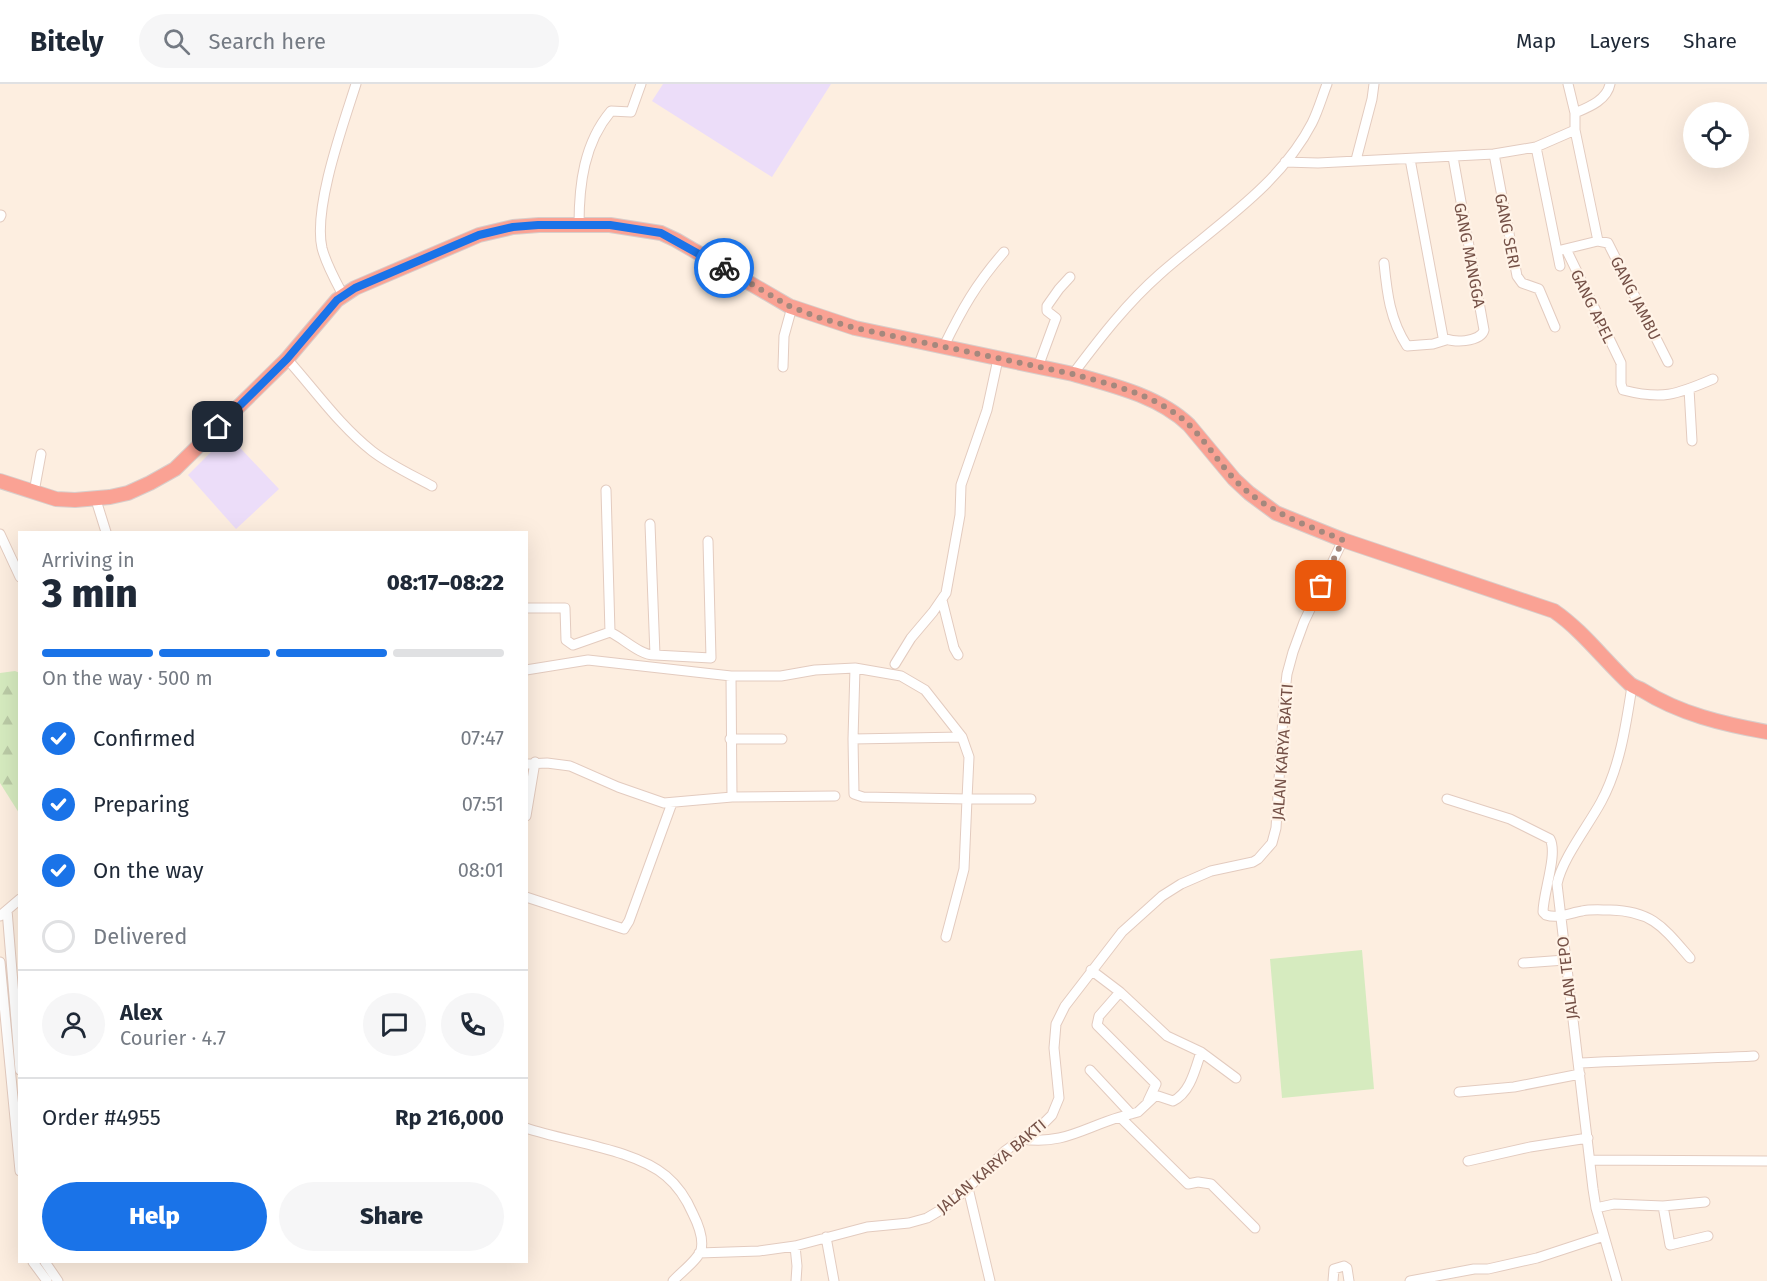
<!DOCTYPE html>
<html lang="en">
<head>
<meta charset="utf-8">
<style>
	:root { --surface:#fff; --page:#f6f6f7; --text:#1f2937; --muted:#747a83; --line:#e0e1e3; --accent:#1a73e8 }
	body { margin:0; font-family:"Fira Sans",sans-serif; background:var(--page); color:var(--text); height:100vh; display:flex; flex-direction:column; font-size:22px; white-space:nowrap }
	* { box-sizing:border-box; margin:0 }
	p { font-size:20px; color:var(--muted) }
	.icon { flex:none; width:33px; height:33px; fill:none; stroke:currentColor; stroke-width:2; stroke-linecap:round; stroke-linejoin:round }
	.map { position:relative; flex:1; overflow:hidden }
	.details { position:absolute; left:18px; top:447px; width:510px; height:732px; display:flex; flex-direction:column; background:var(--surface); border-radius:0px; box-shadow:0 6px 24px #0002 }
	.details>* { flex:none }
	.buttons { position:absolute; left:1683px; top:18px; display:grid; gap:12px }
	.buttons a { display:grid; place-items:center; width:66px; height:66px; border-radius:50%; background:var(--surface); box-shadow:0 6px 24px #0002; font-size:30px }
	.pin { position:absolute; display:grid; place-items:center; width:51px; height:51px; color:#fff; margin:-26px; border-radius:12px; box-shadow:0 3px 9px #0006 }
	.courier { position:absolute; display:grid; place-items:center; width:60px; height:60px; margin:-30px; border:4px solid #1a73e8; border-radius:50%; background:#fff; color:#222; box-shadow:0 2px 8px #0007 }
	.summary em { font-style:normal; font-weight:800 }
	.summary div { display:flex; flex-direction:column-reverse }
	.summary { display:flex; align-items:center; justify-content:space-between; height:102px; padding:0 24px }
	h1 { font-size:39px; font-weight:800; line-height:45px }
	.bar { display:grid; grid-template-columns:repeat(4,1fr); gap:9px 6px; align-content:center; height:72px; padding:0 24px }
	.bar i { height:8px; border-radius:4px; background:var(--line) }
	.bar .selected { background:var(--accent) }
	.bar p { grid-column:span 4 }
	.line { display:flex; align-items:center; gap:15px; padding:0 24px; border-top:2px solid var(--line) }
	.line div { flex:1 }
	.round { display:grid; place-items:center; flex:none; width:63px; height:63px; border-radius:32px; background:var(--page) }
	ol { padding:0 24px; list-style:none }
	li { display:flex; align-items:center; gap:18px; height:66px }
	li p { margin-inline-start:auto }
	li .icon { padding:6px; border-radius:50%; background:var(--accent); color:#fff; stroke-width:4 }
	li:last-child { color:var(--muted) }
	li i { width:33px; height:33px; border:3px solid var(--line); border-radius:50% }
	.action { display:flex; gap:12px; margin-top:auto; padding:12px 24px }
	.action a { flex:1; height:69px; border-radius:36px; background:var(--accent); color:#fff; font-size:24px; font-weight:800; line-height:69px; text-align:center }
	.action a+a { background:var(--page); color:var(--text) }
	header { display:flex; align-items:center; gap:36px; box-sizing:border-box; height:84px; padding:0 30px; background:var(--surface); border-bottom:2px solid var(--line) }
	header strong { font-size:28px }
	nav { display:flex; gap:33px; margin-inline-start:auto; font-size:21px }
	.search { width:420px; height:54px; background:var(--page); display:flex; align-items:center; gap:15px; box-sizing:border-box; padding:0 21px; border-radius:33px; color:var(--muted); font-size:22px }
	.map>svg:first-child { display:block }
	.education { fill:#ecddf9 }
	.forest { fill:url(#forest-firs) }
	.park { fill:#d6ebbf }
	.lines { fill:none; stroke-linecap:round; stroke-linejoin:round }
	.minor-casing { stroke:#e3cbbf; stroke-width:11 }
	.highway-casing { stroke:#d8cecb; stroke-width:16 }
	.minor { stroke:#fff; stroke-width:9 }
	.highway { stroke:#faa294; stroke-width:14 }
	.done { stroke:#a5887d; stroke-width:6; stroke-dasharray:0 10.8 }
	.route { stroke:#1a73e8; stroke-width:8 }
	.labels { text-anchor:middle; stroke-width:4.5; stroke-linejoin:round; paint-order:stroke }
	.street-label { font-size:16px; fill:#755147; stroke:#fff3e7 }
</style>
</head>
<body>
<header>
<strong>Bitely</strong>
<div class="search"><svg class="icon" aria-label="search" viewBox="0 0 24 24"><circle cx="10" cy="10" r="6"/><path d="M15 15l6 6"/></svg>Search here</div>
<nav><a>Map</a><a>Layers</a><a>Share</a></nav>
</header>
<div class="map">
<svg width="1767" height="1197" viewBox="0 0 1767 1197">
	<defs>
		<pattern id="forest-firs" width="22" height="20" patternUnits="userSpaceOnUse" patternTransform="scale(1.5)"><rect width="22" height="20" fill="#d6ebbf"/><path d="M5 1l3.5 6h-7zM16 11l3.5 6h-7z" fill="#bbcba6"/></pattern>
	</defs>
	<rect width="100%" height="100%" fill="#fdeee0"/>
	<path class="education" d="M663 0H831L772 93 652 17Z
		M228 351 279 405 236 445 188 391Z"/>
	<path class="forest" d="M15 587 20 589 19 729 0 699V589Z"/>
	<path class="park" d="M1362 866 1374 1005 1282 1014 1270 875Z"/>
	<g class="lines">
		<defs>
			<path id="minor" d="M1568 0 1575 29V46L1598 157
				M1575 29C1589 23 1607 16 1610 0
				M1536 63 1560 182
				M1494 70 1517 192 1522 199 1539 205 1555 243
				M1410 75 1443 253C1451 260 1481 258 1484 246L1453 73
				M1356 76 1372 15 1374 0
				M1285 78 1318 79 1494 70 1536 63 1575 46
				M0 133 1 131
				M579 141C579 100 584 59 611 27L631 28 641 0
				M1566 165 1621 279V300L1623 306C1662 316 1676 311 1713 295
				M1557 167 1598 157 1608 159 1668 278
				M1384 179C1387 209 1390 236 1407 262L1433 260 1446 256
				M343 211C335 196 326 180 322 164 313 124 343 41 356 0
				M944 262C962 225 976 200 1004 168
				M287 275C315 306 339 341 372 367 390 381 412 391 432 402
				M783 283 784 252 792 223
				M1038 283 1056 234 1047 227V222L1059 205 1070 193
				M1073 290C1100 254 1127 219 1160 190 1213 143 1279 103 1312 39 1318 27 1322 13 1327 0
				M1689 305 1692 357
				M606 406 610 548
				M34 408 41 370
				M96 416 106 448
				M0 450 20 493
				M942 516 954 564 958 571
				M526 524H565L566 556 573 561 610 548C623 554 641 572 655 571L650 440
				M655 571 711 574 708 457
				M895 580 911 554 933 528 946 509 960 431 961 401 987 326 998 275
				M526 586 588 576 731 592H781L815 586 855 584 901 592 925 606 962 653 969 673 967 715 863 713 854 710 853 655 855 584
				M731 592 732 713
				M730 655H782
				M853 655 962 653
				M526 680 547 679 570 682 618 703 664 719 732 713 835 712
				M1447 715 1510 735 1550 755C1558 770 1543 809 1543 828L1546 831C1558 835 1570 829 1582 827 1591 825 1601 826 1610 826 1653 827 1664 844 1690 874
				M526 732 535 678
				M526 813 624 845 629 837 672 719
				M7 826 20 986
				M0 832 20 815
				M946 853 964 785 967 715H1031
				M0 878 20 1087
				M1523 879 1565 876
				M1091 886 1120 908 1099 932 1097 941 1156 1000 1148 1017
				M1120 908 1167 952 1201 968
				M1579 979C1637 976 1695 975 1754 972
				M1090 986 1131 1030
				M1459 1008 1514 1003 1580 990
				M1120 1033 1138 1028 1154 1013 1158 1012 1173 1017C1190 1009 1195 986 1201 968L1236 994
				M526 1044C567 1058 634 1065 666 1092 678 1102 687 1116 693 1130 698 1140 704 1154 701 1166 697 1177 681 1188 673 1197
				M1022 1055C1063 1061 1083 1044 1120 1033L1188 1100 1198 1098 1211 1100 1255 1144
				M1590 1076 1767 1077
				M1468 1077 1530 1063 1588 1054
				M968 1104 990 1197
				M1663 1122 1670 1161 1708 1152
				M1596 1124 1614 1120 1663 1122 1705 1118
				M826 1153 834 1197
				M795 1162 797 1182 796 1197
				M699 1169 759 1167 795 1162 867 1143 909 1139 927 1134 944 1124 968 1104 1005 1067 1043 1040 1052 1031 1059 1014 1054 964 1056 940 1065 922 1122 848 1162 812 1181 800 1211 787 1253 778 1258 775 1272 759 1276 744 1284 616 1287 590 1293 568 1304 538 1343 456
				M33 1178 47 1197
				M45 1178 58 1197
				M1333 1197 1334 1185 1344 1182 1347 1184 1349 1197
				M1410 1197 1474 1185H1488L1537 1174 1604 1152
				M1617 1197 1596 1124 1593 1105 1557 800C1562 775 1588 742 1601 718 1620 683 1626 641 1632 602"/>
			<path id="highway" d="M0 397 56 415 75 416 110 413 128 409 150 399 175 385 287 275 337 216 355 204 479 151 513 143 539 141H610L661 149 676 156 789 222 855 244 1073 290C1112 301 1159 312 1189 341L1234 395 1249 409 1276 429 1343 456 1554 527C1583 547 1604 576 1630 600 1634 603 1638 604 1642 606 1680 630 1723 640 1767 648"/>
		</defs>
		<use href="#minor" class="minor-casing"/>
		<use href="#highway" class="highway-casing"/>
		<use href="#minor" class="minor"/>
		<use href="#highway" class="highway"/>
	</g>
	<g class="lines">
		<path class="done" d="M724 184 789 222 820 234 855 244 1073 290C1109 300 1151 310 1180 333 1202 350 1216 376 1235 396 1265 427 1303 440 1343 456L1321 502"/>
		<path class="route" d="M218 343 287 275 337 216 355 204 479 151 513 143 538 141H610L661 149 724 184"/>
	</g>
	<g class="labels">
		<g class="street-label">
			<text transform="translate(1508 147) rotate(79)" y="6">GANG SERI</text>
			<text transform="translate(1470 171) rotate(79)" y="6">GANG MANGGA</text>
			<text transform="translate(1636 214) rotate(63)" y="6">GANG JAMBU</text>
			<text transform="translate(1593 222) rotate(64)" y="6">GANG APEL</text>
			<text transform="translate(1282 668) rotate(-86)" y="6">JALAN KARYA BAKTI</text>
			<text transform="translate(1567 894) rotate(-97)" y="6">JALAN TEPO</text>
			<text transform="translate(991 1082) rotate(-40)" y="6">JALAN KARYA BAKTI</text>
		</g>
	</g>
</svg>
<div class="buttons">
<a><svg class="icon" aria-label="locate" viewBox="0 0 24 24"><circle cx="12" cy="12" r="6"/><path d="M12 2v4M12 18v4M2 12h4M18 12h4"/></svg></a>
</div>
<div class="pin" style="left:1321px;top:502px;background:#ea580c"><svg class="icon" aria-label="bag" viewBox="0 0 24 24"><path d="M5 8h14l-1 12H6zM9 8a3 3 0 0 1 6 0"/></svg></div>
<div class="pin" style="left:218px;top:343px;background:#1f2937"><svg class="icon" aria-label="home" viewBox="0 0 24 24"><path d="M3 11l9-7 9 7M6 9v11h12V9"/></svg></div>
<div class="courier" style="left:724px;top:184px"><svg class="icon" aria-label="bike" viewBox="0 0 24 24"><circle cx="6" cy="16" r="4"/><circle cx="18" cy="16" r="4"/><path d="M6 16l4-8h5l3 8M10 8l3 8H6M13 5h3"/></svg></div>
<section class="details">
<div class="summary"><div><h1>3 min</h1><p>Arriving in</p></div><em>08:17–08:22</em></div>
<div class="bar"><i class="selected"></i><i class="selected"></i><i class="selected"></i><i></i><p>On the way · 500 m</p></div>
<ol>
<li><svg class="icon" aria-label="check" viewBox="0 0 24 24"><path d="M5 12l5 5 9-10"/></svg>Confirmed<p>07:47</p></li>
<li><svg class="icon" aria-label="check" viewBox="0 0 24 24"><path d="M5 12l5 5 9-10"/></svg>Preparing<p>07:51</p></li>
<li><svg class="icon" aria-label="check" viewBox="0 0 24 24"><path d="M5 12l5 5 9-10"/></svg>On the way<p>08:01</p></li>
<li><i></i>Delivered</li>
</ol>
<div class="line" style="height:108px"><a class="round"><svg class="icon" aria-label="person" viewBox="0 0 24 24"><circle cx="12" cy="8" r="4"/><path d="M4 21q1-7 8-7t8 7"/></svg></a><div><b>Alex</b><p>Courier · 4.7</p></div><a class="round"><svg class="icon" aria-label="chat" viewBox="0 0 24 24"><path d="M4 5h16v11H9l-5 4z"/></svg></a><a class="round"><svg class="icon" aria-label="phone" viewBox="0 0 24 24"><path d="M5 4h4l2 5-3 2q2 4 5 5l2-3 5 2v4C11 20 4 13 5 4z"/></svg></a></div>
<div class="line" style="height:78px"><div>Order #4955</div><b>Rp 216,000</b></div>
<div class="action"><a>Help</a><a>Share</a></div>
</section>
</div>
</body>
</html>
